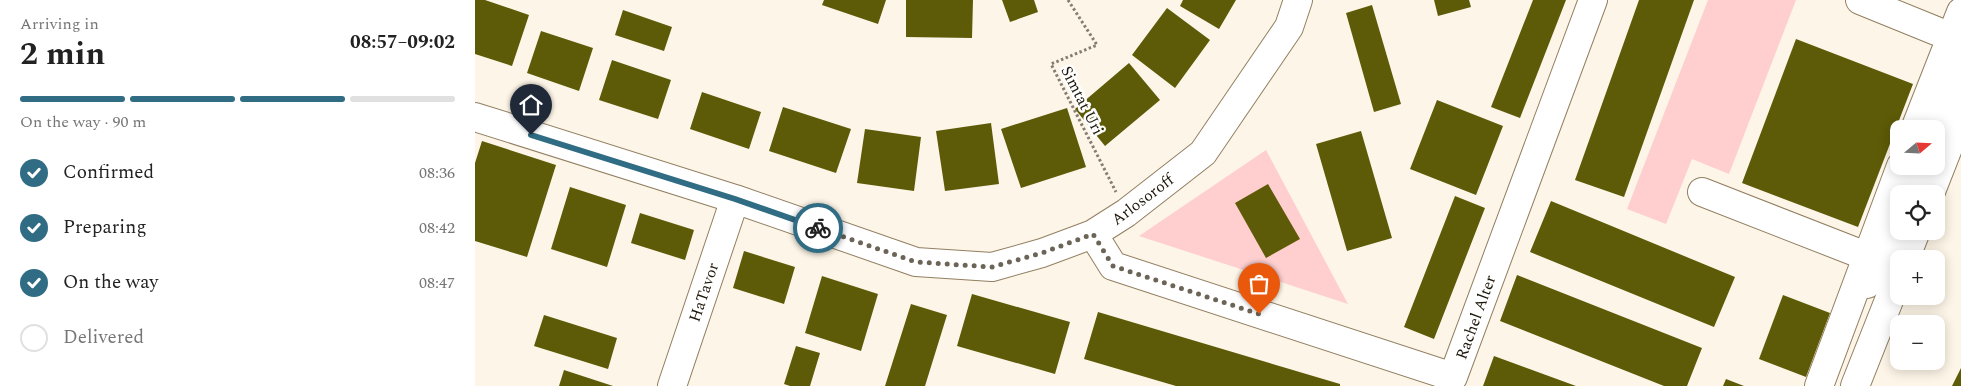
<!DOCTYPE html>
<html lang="en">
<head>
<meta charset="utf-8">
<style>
	:root { --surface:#fff; --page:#f2f2f2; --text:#222; --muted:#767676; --line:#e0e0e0; --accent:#306c83 }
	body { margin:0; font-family:Spectral,serif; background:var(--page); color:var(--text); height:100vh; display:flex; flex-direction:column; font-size:19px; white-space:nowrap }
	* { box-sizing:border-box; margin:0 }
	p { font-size:16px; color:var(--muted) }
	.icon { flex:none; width:28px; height:28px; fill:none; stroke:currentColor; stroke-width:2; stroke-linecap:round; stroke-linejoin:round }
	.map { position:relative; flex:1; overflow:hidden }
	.drawer { display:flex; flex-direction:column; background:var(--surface); width:475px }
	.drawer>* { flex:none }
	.needle { width:32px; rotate:71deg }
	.tools { position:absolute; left:1415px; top:120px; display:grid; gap:10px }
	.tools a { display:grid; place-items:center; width:55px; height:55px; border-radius:10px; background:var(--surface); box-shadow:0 2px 12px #0003; font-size:25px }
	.pin { position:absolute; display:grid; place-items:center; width:42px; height:42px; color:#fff; margin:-51px -21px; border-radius:50% 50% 50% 0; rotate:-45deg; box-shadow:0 0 5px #0007 }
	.pin .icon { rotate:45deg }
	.courier { position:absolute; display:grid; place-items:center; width:50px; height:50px; margin:-25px; border:4px solid #306c83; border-radius:50%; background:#fff; color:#222; box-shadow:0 1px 6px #0007 }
	.summary em { font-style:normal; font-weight:700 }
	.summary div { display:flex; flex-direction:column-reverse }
	.summary { display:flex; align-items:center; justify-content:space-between; height:85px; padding:0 20px }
	h1 { font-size:32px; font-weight:700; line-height:38px }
	.bar { display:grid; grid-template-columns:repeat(4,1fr); gap:8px 5px; align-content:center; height:60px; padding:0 20px }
	.bar i { height:6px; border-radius:4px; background:var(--line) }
	.bar .selected { background:var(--accent) }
	.bar p { grid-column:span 4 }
	ol { padding:0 20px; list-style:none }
	li { display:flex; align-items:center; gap:15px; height:55px }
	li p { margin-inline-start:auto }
	li .icon { padding:5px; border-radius:50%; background:var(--accent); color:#fff; stroke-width:4 }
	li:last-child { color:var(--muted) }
	li i { width:28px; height:28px; border:2px solid var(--line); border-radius:50% }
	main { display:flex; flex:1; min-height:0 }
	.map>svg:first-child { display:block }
	.green { fill:#fecfce }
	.building { fill:#5d5b07 }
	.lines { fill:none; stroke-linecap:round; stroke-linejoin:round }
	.minor-casing { stroke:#927f61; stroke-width:30 }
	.major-casing { stroke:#927f61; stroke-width:30 }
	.path { stroke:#857d71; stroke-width:3; stroke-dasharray:2.5 2.5; stroke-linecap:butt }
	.minor { stroke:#fff; stroke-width:28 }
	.major { stroke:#fff; stroke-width:28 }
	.done { stroke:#6b6457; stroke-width:5; stroke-dasharray:0 9 }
	.route { stroke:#306c83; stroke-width:6 }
	.labels { text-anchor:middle; stroke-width:5; stroke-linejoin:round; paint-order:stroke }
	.street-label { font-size:16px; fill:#1d160a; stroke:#fff }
</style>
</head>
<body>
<main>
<section class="drawer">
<div class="summary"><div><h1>2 min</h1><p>Arriving in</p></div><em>08:57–09:02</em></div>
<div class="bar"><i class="selected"></i><i class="selected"></i><i class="selected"></i><i></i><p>On the way · 90 m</p></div>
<ol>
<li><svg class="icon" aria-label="check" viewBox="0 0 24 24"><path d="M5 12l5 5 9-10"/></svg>Confirmed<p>08:36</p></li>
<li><svg class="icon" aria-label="check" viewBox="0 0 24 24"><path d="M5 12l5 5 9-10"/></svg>Preparing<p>08:42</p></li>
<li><svg class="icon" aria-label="check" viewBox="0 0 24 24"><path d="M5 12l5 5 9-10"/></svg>On the way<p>08:47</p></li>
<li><i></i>Delivered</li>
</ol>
</section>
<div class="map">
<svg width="1486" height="386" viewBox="0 0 1486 386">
	<rect width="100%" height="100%" fill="#fdf5e7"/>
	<path class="green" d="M1233 0H1321L1254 174 1217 159 1191 224 1152 209Z
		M791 150 873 304 664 236Z"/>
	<path class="building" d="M0 0H10L54 15 37 66 0 54Z
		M349 0H411L403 24 347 5Z
		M431 0H498L497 38 431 37Z
		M527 0H559L563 12 535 22Z
		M708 0H761L744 29 705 6Z
		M959 0H994L996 7 963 16Z
		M1058 0H1091L1045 118 1016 107Z
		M1164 0H1219L1149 197 1100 180Z
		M897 5 926 104 899 112 871 13Z
		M692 8 735 40 700 88 657 55Z
		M148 10 197 27 189 51 140 35Z
		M66 31 118 48 104 91 52 73Z
		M1321 39 1438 84 1383 227 1267 183Z
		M137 60 196 80 183 119 124 100Z
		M654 63 685 100 630 146 600 109Z
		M227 92 286 112 274 149 215 129Z
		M962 100 1028 126 1001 195 935 169Z
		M308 107 376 129 361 173 294 151Z
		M592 108 611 167 546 188 526 129Z
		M516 123 524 184 470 191 461 131Z
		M390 129 446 137 439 191 382 183Z
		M886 131 917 238 872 251 841 144Z
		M7 141 81 165 52 257 0 241V163Z
		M793 184 825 239 791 258 760 203Z
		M95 187 151 205 132 267 76 249Z
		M980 196 1010 208 959 339 929 327Z
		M1076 201 1260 277 1239 327 1055 252Z
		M165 213 219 230 210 260 156 243Z
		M269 251 320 267 309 304 258 288Z
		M1042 275 1227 348 1212 386H1189L1025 321Z
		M347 276 403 294 386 351 330 333Z
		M497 294 595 322 580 374 482 346Z
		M1308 295 1355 313 1331 377 1284 359Z
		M436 304 472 315 450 386H410Z
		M623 312 865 384V386H701L609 359Z
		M69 315 142 338 133 369 59 346Z
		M321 346 345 353 335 386H315L309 384Z
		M1019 356 1101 386H1008Z
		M1486 368V386H1477Z
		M89 370 138 386H84Z
		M1251 379 1269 386H1248Z"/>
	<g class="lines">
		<defs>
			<path id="minor" d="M1385 0 1486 41
				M0 117 260 199 441 262 517 267 567 253 618 234 651 213 728 153 814 27 823 0
				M1461 129C1474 94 1485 75 1476 37
				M1227 192 1391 256
				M1435 194 1446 166
				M618 234 638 266 978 377 1118 0
				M1392 284 1424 223
				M197 386 260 199"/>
			<path id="major" d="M1440 129 1486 12
				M1455 194 1486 115
				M1430 259 1441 231
				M1344 386 1426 166
				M1380 386 1424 275"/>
		</defs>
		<use href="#minor" class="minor-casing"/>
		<use href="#major" class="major-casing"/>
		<path class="path" d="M593 0 622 45 576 64 641 192"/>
		<use href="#minor" class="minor"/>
		<use href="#major" class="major"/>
	</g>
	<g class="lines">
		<path class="done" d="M343 228 441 262 517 267 567 253 618 234 638 266 784 314"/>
		<path class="route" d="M56 135 260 199 343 228"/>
	</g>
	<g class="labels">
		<g class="street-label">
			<text transform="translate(608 100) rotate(63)" y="6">Simtat Uri</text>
			<text transform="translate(667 199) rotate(-37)" y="6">Arlosoroff</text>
			<text transform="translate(228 292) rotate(-71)" y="6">HaTavor</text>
			<text transform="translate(1000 317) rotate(-70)" y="6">Rachel Alter</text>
		</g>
	</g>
</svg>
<div class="tools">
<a><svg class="needle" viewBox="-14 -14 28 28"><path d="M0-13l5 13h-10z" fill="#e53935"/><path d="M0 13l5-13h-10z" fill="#767676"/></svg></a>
<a><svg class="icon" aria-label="locate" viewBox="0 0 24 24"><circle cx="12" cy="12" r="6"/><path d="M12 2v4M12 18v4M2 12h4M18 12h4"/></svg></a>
<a>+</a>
<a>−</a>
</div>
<div class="pin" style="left:784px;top:314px;background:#ea580c"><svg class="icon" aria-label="bag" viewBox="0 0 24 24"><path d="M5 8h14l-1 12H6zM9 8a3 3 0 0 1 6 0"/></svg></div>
<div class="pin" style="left:56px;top:135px;background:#1f2937"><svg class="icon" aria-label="home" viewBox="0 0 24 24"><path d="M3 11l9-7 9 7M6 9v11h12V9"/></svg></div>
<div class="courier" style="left:343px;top:228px"><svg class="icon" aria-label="bike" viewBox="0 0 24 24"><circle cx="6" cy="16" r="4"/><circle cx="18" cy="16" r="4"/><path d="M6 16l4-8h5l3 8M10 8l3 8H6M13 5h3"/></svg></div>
</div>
</main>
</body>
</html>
